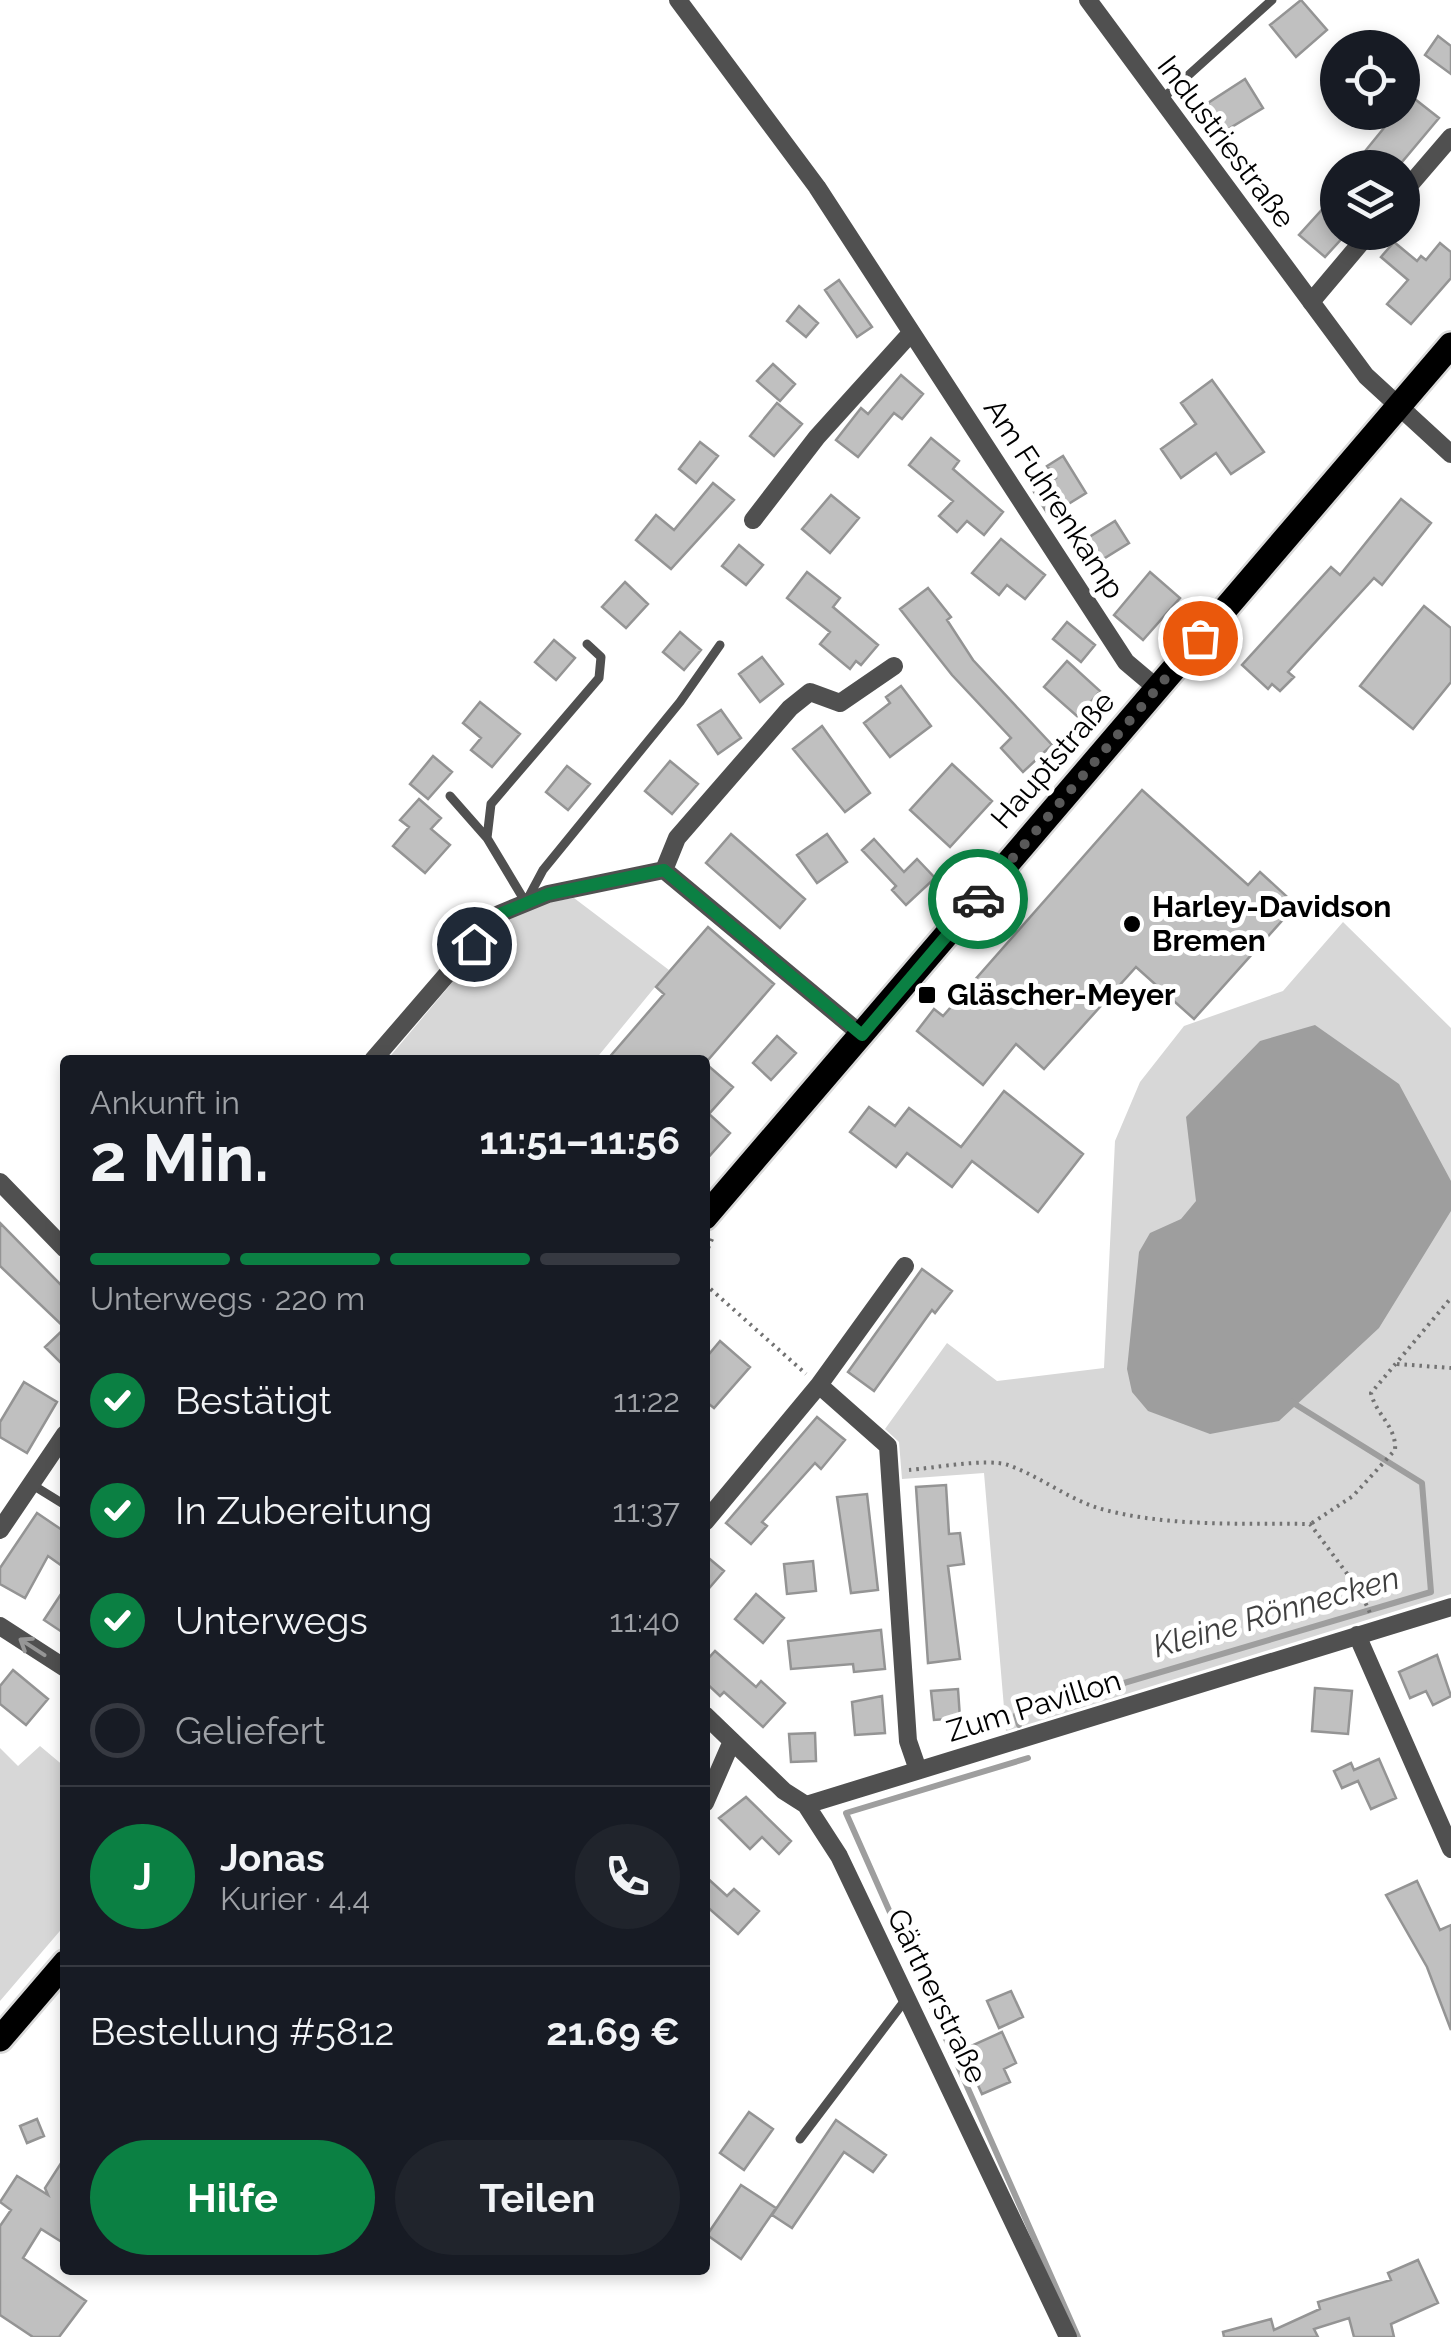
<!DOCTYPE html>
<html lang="de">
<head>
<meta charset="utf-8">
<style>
	:root { --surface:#171b24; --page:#20242c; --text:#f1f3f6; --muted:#9ea1a6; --line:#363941; --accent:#0b8043 }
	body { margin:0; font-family:Raleway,sans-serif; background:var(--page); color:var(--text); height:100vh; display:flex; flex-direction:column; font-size:38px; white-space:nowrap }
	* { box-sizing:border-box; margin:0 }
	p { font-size:32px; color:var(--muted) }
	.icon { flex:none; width:55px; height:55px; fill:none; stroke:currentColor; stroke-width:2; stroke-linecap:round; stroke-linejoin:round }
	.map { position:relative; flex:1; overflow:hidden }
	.sheet { position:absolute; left:60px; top:1055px; width:650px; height:1220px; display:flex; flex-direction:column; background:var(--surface); border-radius:10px; box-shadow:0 5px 15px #0003 }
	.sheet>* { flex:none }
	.tools { position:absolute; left:1320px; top:30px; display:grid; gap:20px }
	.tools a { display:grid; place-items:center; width:100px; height:100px; border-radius:50%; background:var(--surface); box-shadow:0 5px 15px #0003; font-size:50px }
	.pin { position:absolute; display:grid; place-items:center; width:85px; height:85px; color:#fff; margin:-42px; border:5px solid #fff; border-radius:50%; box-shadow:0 2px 10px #0007 }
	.courier { position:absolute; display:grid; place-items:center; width:100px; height:100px; margin:-50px; border:8px solid #0b8043; border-radius:50%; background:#fff; color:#222; box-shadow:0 2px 12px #0007 }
	.head em { font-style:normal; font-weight:700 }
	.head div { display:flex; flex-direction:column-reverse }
	.head { display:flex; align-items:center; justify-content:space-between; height:170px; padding:0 30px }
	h1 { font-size:65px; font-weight:700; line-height:75px }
	.bar { display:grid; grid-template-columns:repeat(4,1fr); gap:15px 10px; align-content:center; height:120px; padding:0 30px }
	.bar i { height:12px; border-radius:8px; background:var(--line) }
	.bar .active { background:var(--accent) }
	.bar p { grid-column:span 4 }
	.line { display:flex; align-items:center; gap:25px; padding:0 30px; border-top:2px solid var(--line) }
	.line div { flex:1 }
	.round { display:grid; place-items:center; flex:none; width:105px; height:105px; border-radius:52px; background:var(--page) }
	ol { padding:0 30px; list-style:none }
	li { display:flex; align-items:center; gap:30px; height:110px }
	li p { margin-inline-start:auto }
	li .icon { padding:10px; border-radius:50%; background:var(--accent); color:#fff; stroke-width:4 }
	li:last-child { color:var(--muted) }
	li i { width:55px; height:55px; border:5px solid var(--line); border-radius:50% }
	.cta { display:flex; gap:20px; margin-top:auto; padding:20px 30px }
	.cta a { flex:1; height:115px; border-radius:60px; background:var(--accent); color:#fff; font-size:40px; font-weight:700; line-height:115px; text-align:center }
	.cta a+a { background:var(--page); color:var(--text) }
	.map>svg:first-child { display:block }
	.green { fill:#d7d7d7 }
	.water { fill:#9e9e9e }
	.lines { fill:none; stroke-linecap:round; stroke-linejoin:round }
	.stream { stroke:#9e9e9e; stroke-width:6 }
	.building { fill:#c0c0c0; stroke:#949494; stroke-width:2.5 }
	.primary-casing { stroke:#dbdbdb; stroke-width:30 }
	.path { stroke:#727272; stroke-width:4; stroke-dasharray:2.5 5; stroke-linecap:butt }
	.lane { stroke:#505050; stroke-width:9 }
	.street { stroke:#505050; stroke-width:18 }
	.primary { stroke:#000; stroke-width:25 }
	.oneway { stroke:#969696 }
	.done { stroke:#595959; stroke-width:10; stroke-dasharray:0 18 }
	.route { stroke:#0b8043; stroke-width:12 }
	.poi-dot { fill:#000; stroke:#fff; stroke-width:4 }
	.labels { text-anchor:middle; stroke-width:10; stroke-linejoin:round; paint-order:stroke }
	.street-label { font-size:30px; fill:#000; stroke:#fff }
	.poi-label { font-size:30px; font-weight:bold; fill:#000; stroke:#fff; text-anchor:start }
	.water-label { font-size:32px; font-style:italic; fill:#3f3f3f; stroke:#fff }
</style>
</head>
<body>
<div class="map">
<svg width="1451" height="2337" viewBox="0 0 1451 2337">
	<rect width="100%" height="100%" fill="#fff"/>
	<path class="green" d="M574 898 669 970 595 1060H387L508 916 541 903Z
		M1343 922 1451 1028V1594L1006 1731 984 1473 902 1479 899 1442 885 1429 947 1343 997 1381 1104 1368 1115 1141 1140 1082 1184 1026 1283 991Z
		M40 1746 65 1767V1925L0 2001V1748L18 1766Z"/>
	<path class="water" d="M1315 1025 1399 1084 1451 1181V1211L1379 1328 1279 1421 1210 1434 1148 1411 1132 1392 1127 1369 1139 1252 1150 1233 1181 1219 1196 1201 1186 1117 1260 1041Z"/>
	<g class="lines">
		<path class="stream" d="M1019 1725 1016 1715 1431 1592 1422 1483 1290 1401
			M1028 1758 846 1813 1078 2337"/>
	</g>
	<path class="building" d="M1301 0 1327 30 1296 57 1270 25Z
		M1438 36 1451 46V74L1425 55Z
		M1245 79 1263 108 1225 131 1208 103Z
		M1411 96 1439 118 1397 168H1388L1366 150 1397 112H1402Z
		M1338 192V232L1346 234 1325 257 1299 235Z
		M1394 242 1417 261 1421 256 1426 260 1440 243 1451 252V278L1411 324 1387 304 1408 280 1381 257Z
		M839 280 872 327 857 337 825 290Z
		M799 306 818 323 806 337 787 321Z
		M773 364 795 384 780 401 757 381Z
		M901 375 923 394 902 419 894 413 858 457 836 440 861 408 868 414Z
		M1212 380 1264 452 1231 474 1216 453 1181 478 1161 449 1196 424 1181 403Z
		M777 403 802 424 774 456 750 436Z
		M931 438 959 461 953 469 1003 512 984 535 967 521 957 532 939 516 953 501 909 465Z
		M700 442 718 456 696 483 679 469Z
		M1063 456 1086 493 1049 516 1034 492 1056 478 1047 466Z
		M713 483 734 500 671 569 636 540 656 515 674 530Z
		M831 495 859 518 830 553 802 529Z
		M1401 499 1431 523 1382 585 1374 578 1288 672 1294 677 1280 691 1272 684 1268 689 1242 665 1331 567 1340 575Z
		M1115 521 1129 543 1100 561 1086 539Z
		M1001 539 1045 575 1025 599 1007 585 999 595 972 573Z
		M739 545 763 565 746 585 722 566Z
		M807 572 840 598 833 607 878 645 861 665 856 661 850 669 820 644 830 632 787 598Z
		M1150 572 1180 598 1143 640 1114 615Z
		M625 582 648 604 626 628 602 607Z
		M928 588 951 617 947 620 973 660 1052 745 1023 772 1001 748 1011 738 952 675 900 609Z
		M1424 606 1451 628V682L1413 729 1360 686Z
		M1067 622 1095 645 1081 662 1053 639Z
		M680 632 701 650 684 670 663 652Z
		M554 640 575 658 556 680 535 662Z
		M762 657 783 684 760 702 739 674Z
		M1067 661 1100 691 1078 717 1044 687Z
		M901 686 931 726 890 757 864 723 890 703 886 697Z
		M480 702 520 734 492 767 471 750 481 738 463 723Z
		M721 710 741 738 718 754 698 725Z
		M822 726 870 793 845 812 793 749Z
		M433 756 452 772 428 799 410 784Z
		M670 761 698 784 672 814 645 791Z
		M952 764 992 801 950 847 910 810Z
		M567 766 590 784 568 810 546 792Z
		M1142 790 1248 885 1260 872 1296 905 1194 1019 1136 967 1044 1069 1016 1044 983 1085 917 1031 934 1009 943 1016Z
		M419 799 441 818 431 829 450 845 425 873 393 846 409 827 400 820Z
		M731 834 805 899 780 928 706 863Z
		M827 834 847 862 817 883 797 855Z
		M874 839 904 872 917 859 935 878 906 905 892 890 896 886 862 850Z
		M708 927 774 984 708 1060H607L664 994 656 987Z
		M777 1036 796 1053 771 1080 753 1063Z
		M705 1063 733 1087 709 1114 730 1133 705 1161Z
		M1004 1091 1083 1154 1038 1212 972 1161 952 1187 907 1153 896 1167 850 1132 869 1107 895 1126 909 1108 961 1147Z
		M0 1223 65 1289V1367L45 1347 65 1328 0 1266Z
		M922 1269 952 1291 935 1313 932 1310 874 1391 848 1372Z
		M720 1341 750 1367 714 1408 705 1401V1359Z
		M24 1382 57 1402 27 1453 0 1437V1422Z
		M817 1417 845 1440 821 1469 815 1463 762 1522 767 1526 751 1544 726 1523Z
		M946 1485 949 1534 960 1533 964 1564 948 1566 960 1659 928 1663 916 1487Z
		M867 1494 878 1590 851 1593 837 1497Z
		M37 1513 65 1532V1568L48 1556 25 1598 0 1584V1568Z
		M705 1555 724 1571 705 1593Z
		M813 1561 816 1591 787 1594 784 1564Z
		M65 1588V1634L44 1620Z
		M756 1594 784 1618 763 1643 735 1619Z
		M881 1630 885 1669 854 1672 853 1664 791 1669 788 1641Z
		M715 1651 756 1687 761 1681 785 1703 763 1727 724 1692 720 1696 705 1682V1662Z
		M1437 1655 1451 1696 1433 1705 1426 1691 1410 1698 1399 1672Z
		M13 1670 48 1699 26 1725 0 1704V1686Z
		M1315 1688 1352 1691 1348 1734 1312 1731Z
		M958 1689 960 1718 934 1720 931 1691Z
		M882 1696 885 1733 855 1735 852 1702Z
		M815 1733 816 1761 791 1762 789 1734Z
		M1379 1759 1396 1798 1371 1809 1358 1781 1342 1788 1334 1771 1351 1763 1354 1770Z
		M746 1797 791 1841 779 1854 762 1837 750 1849 719 1818Z
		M705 1876 727 1896 734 1889 759 1911 738 1934 705 1905Z
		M1417 1881 1440 1930 1451 1925V2030L1427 1967 1386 1895Z
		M1011 1991 1023 2017 999 2028 987 2001Z
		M1002 2032 1016 2063 1004 2069 1010 2082 982 2094 962 2050Z
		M749 2112 773 2129 744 2170 720 2153Z
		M37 2119 44 2136 27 2143 20 2126Z
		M836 2120 886 2155 873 2172 844 2152 792 2228 772 2215Z
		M65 2157V2244L41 2229 23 2258 86 2301 59 2337H33L0 2315V2226L11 2210 0 2202 17 2176 48 2195 45 2188Z
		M741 2185 776 2208 741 2259 707 2235Z
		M1418 2260 1438 2303 1391 2324 1394 2337H1354L1349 2318 1314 2329 1318 2337H1224L1223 2332 1271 2319 1274 2330 1320 2309 1318 2302 1391 2280 1388 2273Z"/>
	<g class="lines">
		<defs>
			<path id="primary" d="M705 1217 1451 345
				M0 2039 65 1963"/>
		</defs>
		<use href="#primary" class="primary-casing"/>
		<path class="path" d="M705 1255 713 1237
			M705 1284 806 1374
			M1397 1364 1451 1368
			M909 1470C933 1468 988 1458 1008 1465 1042 1477 1070 1501 1105 1510 1172 1527 1241 1523 1310 1524L1360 1591 1370 1613
			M1312 1523 1353 1496 1395 1450C1397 1427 1376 1415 1371 1393L1451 1298"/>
		<path class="lane" d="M1162 99 1272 0
			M450 796 487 838 526 903
			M487 838 491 804 599 678 601 657 587 644
			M527 900 543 870 680 702 720 645
			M31 1484 65 1505
			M800 2139 906 1999"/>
		<path class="street" d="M678 0 817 187 1126 662 1158 689
			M1088 0 1366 376 1451 454
			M1402 194 1451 137
			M1311 302 1370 232
			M753 520 817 437 911 333
			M664 870 677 838 790 708 810 692 840 703 894 666
			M664 870 862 1035
			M373 1060 499 914 548 894 664 870
			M0 1182 65 1249
			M819 1385 888 1446 908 1741 918 1770
			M705 1522 819 1385 905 1266
			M0 1530 65 1434
			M0 1626 65 1668
			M1357 1635 1451 1849
			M705 1715 784 1791 806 1805 839 1856 1068 2337
			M705 1803 732 1741
			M806 1805 1451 1607"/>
		<use href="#primary" class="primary"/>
	</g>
	<defs><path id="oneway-shaft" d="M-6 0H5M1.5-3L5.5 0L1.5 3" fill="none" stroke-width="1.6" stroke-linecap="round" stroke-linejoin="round" transform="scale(2.5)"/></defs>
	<use class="oneway" href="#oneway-shaft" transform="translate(32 1647) rotate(-147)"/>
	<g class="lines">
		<path class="done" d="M978 899 1200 638"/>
		<path class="route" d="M474 944 500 914 548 894 664 870 862 1035 978 899"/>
	</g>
	<g class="poi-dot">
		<circle cx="1132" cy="924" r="10"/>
		<rect x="917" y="985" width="20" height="20" rx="5"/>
	</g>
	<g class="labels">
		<g class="street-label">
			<text transform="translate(1226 142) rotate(53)" y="10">Industriestraße</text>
			<text transform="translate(1054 499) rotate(57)" y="10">Am Fuhrenkamp</text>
			<text transform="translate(1053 760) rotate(-49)" y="10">Hauptstraße</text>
			<text transform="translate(1034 1706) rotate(-17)" y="10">Zum Pavillon</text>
			<text transform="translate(937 1996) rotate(64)" y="10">Gärtnerstraße</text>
		</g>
		<g class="poi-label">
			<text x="1152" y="917">Harley-Davidson<tspan x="1152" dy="34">Bremen</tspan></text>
			<text x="947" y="1005">Gläscher-Meyer</text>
		</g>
		<g class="water-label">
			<text transform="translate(1276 1612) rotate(-16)" y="11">Kleine Rönnecken</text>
		</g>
	</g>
</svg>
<div class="tools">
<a><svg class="icon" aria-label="locate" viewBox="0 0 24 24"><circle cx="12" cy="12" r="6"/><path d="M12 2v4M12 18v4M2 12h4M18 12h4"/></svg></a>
<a><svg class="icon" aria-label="layers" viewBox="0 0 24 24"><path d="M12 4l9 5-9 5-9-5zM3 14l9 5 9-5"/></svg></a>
</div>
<div class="pin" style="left:1200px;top:638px;background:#ea580c"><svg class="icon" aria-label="bag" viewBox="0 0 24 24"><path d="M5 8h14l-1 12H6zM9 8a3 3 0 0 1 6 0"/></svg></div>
<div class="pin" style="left:474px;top:944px;background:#1f2937"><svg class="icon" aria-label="home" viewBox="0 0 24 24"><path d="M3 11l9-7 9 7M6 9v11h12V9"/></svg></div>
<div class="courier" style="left:978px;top:899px"><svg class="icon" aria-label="car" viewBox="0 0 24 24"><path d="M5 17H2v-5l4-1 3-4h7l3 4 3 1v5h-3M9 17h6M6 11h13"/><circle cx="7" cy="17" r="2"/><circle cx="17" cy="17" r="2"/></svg></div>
<section class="sheet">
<div class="head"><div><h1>2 Min.</h1><p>Ankunft in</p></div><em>11:51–11:56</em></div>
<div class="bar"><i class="active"></i><i class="active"></i><i class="active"></i><i></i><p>Unterwegs · 220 m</p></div>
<ol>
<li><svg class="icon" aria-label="check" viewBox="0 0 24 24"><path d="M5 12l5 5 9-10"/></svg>Bestätigt<p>11:22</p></li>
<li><svg class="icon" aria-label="check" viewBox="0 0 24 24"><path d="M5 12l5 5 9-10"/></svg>In Zubereitung<p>11:37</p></li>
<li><svg class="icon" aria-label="check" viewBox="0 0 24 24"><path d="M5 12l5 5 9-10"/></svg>Unterwegs<p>11:40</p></li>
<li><i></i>Geliefert</li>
</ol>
<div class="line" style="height:180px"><b class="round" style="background:var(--accent);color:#fff">J</b><div><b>Jonas</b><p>Kurier · 4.4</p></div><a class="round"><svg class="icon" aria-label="phone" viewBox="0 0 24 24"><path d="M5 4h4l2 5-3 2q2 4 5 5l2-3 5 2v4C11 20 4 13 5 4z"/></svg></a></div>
<div class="line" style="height:130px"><div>Bestellung #5812</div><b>21.69 €</b></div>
<div class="cta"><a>Hilfe</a><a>Teilen</a></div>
</section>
</div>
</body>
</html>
